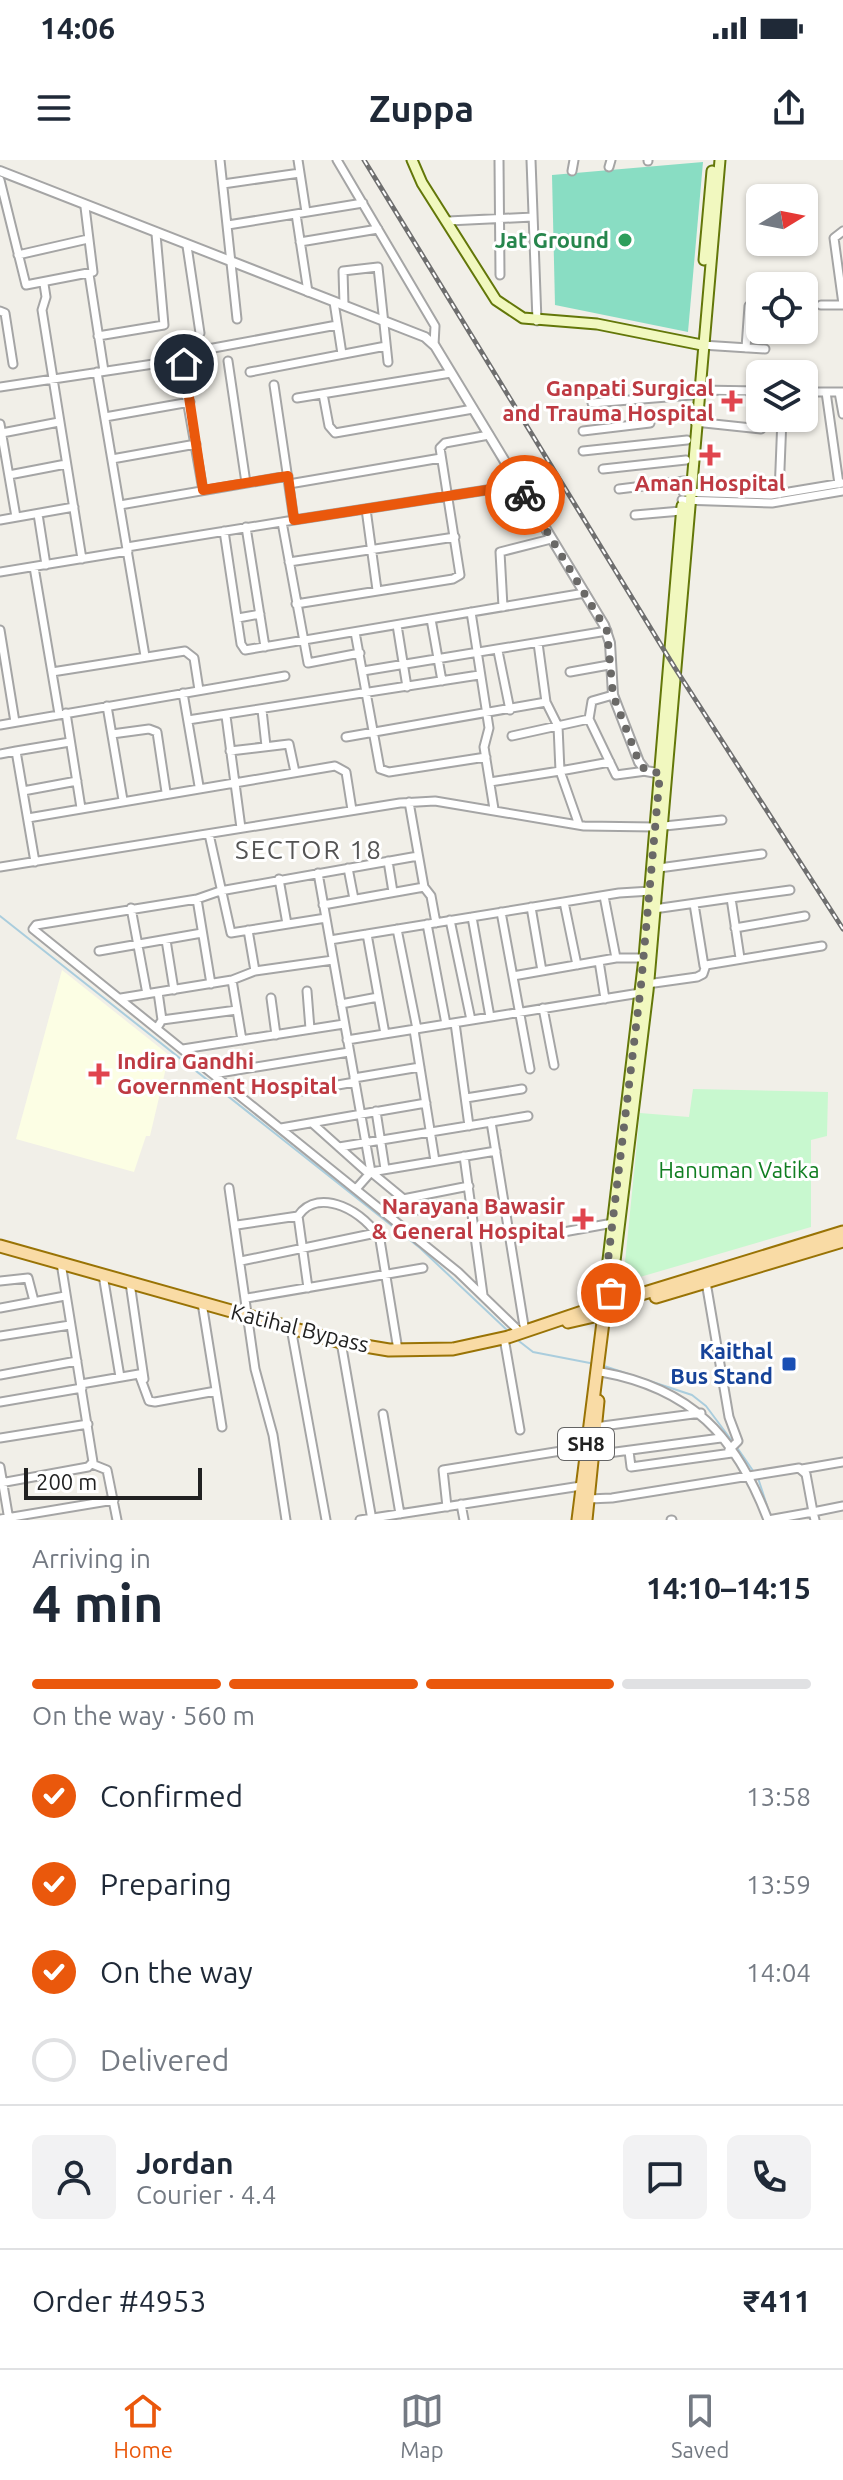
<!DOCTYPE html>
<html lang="en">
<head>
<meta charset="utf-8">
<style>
	:root { --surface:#fff; --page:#f2f2f3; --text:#1f2937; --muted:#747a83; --line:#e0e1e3; --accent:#ea580c }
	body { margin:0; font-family:Ubuntu,sans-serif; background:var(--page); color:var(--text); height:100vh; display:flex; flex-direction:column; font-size:30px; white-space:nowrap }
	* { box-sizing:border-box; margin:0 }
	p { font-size:26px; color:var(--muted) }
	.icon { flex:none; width:44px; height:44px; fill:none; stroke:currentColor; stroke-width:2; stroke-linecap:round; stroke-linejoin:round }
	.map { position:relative; height:1360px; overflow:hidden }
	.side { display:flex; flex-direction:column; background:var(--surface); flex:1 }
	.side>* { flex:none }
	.needle { width:52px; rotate:80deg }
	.fabs { position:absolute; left:746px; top:24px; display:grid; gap:16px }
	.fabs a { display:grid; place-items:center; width:72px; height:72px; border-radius:12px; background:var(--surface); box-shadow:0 2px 6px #0004; font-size:40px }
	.scale { position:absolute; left:24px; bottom:20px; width:178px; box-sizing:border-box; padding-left:8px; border:4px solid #212121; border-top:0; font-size:22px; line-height:28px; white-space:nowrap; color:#212121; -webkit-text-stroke:6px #fff; paint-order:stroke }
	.pin { position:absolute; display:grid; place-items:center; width:68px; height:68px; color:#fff; margin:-34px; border:4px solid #fff; border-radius:50%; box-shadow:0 2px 8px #0007 }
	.courier { position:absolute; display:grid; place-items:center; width:80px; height:80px; margin:-40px; border:6px solid #ea580c; border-radius:50%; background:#fff; color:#222; box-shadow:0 2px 10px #0007 }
	.head em { font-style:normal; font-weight:700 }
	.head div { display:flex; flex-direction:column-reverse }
	.head { display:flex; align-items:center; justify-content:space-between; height:136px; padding:0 32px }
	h1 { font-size:52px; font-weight:700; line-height:60px }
	.bar { display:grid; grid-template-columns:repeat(4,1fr); gap:12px 8px; align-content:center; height:96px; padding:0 32px }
	.bar i { height:10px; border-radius:6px; background:var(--line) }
	.bar .current { background:var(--accent) }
	.bar p { grid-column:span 4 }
	.line { display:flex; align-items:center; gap:20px; padding:0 32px; border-top:2px solid var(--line) }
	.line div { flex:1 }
	.round { display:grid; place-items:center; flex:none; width:84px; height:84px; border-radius:12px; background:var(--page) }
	ol { padding:0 32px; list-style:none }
	li { display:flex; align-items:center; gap:24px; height:88px }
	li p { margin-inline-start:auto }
	li .icon { padding:8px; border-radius:50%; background:var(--accent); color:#fff; stroke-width:4 }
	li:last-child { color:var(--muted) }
	li i { width:44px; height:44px; border:4px solid var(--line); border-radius:50% }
	.status { display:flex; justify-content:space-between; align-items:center; height:56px; padding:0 40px; background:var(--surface); direction:ltr }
	.status svg { height:22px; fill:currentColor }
	header { display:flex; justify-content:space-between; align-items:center; height:104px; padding:0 32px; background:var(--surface); font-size:36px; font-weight:700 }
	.tab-bar { display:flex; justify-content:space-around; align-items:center; height:112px; border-top:2px solid var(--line); background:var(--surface); font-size:22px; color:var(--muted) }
	.tab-bar a { display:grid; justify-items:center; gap:4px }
	.tab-bar .current { color:var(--accent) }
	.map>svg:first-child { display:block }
	.education { fill:#fcfee4 }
	.park { fill:#c8f8cf }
	.pitch { fill:#89ddc3 }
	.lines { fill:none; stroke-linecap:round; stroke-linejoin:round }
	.stream { stroke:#aacddd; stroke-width:2 }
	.minor-casing { stroke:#a5a5a5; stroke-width:11 }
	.tertiary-casing { stroke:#a5a5a5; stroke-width:12 }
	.secondary-casing { stroke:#637709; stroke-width:13 }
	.primary-casing { stroke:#997305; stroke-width:15 }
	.minor { stroke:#fff; stroke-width:7 }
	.tertiary { stroke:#fff; stroke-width:8 }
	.secondary { stroke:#f1f8bf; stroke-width:9 }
	.primary { stroke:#f9dba5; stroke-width:11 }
	.rail-casing { stroke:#6f6f6f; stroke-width:5 }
	.rail { stroke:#fff; stroke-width:2; stroke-dasharray:6; stroke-linecap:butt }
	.done { stroke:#6a6967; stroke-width:8; stroke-dasharray:0 14.4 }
	.route { stroke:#ea580c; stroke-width:10 }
	.leisure-dot { fill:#2e9e5b; stroke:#fff; stroke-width:3 }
	.health-dot { fill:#e0444e; stroke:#fff; stroke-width:3 }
	.transit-dot { fill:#1a4fb4; stroke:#fff; stroke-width:3 }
	.labels { text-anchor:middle; stroke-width:6; stroke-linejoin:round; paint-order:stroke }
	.shield { fill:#fff; stroke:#646464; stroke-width:2 }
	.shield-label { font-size:20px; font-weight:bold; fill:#212121 }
	.leisure-label { font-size:22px; font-weight:bold; fill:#27864d; stroke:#fff; text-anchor:end }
	.health-label { font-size:22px; font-weight:bold; fill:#be3a42; stroke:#fff; text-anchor:end }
	.park-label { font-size:22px; fill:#107e21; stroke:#fff }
	.street-label { font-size:22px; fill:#212121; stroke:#fff }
	.transit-label { font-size:22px; font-weight:bold; fill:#164399; stroke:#fff; text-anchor:end }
	.quarter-label { font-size:26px; letter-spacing:2px; fill:#545454; stroke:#fff }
</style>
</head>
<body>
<div class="status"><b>14:06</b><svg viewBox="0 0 49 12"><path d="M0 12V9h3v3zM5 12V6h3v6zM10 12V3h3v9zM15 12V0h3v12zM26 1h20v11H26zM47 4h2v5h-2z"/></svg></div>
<header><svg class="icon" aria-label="menu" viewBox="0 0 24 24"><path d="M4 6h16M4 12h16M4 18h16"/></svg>Zuppa<svg class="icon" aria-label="share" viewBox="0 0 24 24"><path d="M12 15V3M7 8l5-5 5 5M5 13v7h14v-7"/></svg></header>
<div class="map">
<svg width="843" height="1360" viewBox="0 0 843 1360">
	<rect width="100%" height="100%" fill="#f1efe8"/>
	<path class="education" d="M62 810 169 895 150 976H146L134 1012 16 979Z"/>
	<path class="park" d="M693 929 828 932 827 976 811 980V1067L623 1122 640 953 689 957Z"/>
	<path class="pitch" d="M703 2 688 172 555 145 552 15Z"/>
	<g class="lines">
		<path class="stream" d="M0 756 420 1088 508 1171
			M515 1178 533 1192 595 1204
			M601 1205 692 1235 706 1246 732 1281
			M736 1286 758 1318 770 1355"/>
		<defs>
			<path id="minor" d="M220 0 237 159
				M298 0 306 52
				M337 0 435 166 434 185
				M499 0 500 115
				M531 0 537 161
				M648 1V0
				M609 7 611 0
				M572 11 574 0
				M0 20 26 125 93 112 85 47
				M223 24 300 13
				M296 54 308 132
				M448 61 533 57
				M228 65 363 43
				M843 71 834 78 843 144
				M300 82 378 69
				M187 86 200 173
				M18 95 88 79
				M89 114 104 211
				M44 124 46 137 42 150 82 399
				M334 142 342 194
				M344 145 343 111 378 107 388 202
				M821 145H843
				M0 151 5 153 13 204
				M98 176 164 165 156 74
				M702 185 765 189
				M746 188 749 146
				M208 189 337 165
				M228 201 246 323
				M97 212 145 496
				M250 212 386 186
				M0 227 180 200 203 330
				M698 230 760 231
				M804 232H843
				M826 232 839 324
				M839 232 843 254
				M323 234 329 266 335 273 473 249
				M297 238 451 213
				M592 243 692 235
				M105 257 190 242
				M695 262 761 269
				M0 264 16 357
				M583 271 650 263
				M2 273 59 262
				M583 291 687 280
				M112 299 196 284
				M603 309 686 300
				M9 315 66 304
				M289 324 441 298
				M619 329 684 321
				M683 332 771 335 843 323
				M779 334 782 258
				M682 340 772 343 843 331
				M120 345 288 316
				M366 349 377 430
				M38 354 46 405
				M635 355 681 351
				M0 360 74 347
				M294 360 519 325
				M282 362 308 503 360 493
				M246 367 265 487
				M224 371 241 484 245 490 585 433
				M127 387 294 360 274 225
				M289 402 455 377
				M34 407 59 554
				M0 412 128 391
				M296 444 453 419 460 415 440 288 445 283 489 275
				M503 447 500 392 551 379
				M471 452 489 568 484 587 494 649
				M238 458 260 454
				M431 459 442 521
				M397 465 407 527
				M0 470 15 562
				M355 472 380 609 389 612 486 597
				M498 491 510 550
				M363 511 607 471
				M52 512 185 491 194 498 199 530
				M570 512 609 505
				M183 533 199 626
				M613 535 592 541 589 559 616 615 646 611
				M107 546 123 640
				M262 550 266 586
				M66 553 81 648
				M226 556 241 668
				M188 560 479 515
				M0 565 285 516
				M112 574 149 569 157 572 166 632
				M512 576 589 559
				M346 577 546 542
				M230 591 289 584 295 612
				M0 594 16 591
				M490 622 560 611 558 566 546 542 538 483
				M23 631 77 621
				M409 642 424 727 431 736 436 763
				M28 658 335 606 346 612 352 650
				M579 665 560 611 610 602
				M209 674 231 773 326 758
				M418 696 220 731 197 739 36 765 33 769 458 1112 521 1173
				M388 701 393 732
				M35 702 16 591 70 582
				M0 707 400 643 435 641 584 666 655 667 722 660
				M348 708 354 739
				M659 708 762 694
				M318 713 371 1012 356 1029
				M279 719 287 764
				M604 736 616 798
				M731 738 790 730
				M197 739 211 824
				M564 742 577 805
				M694 744 704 806
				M323 745 424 727
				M531 747 542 811
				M131 748 147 834
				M654 749 731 738 740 798
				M501 752 530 909
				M472 757 490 857
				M450 760 471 860
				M427 764 446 864
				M735 768 805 756
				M397 769 417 869
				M248 770 255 811 333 800
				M367 774 385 874
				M166 780 174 830
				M330 780 619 733 651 731
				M99 791 202 773
				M599 801 605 839
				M513 816 616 798H644
				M232 820 242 880
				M647 824 697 817 703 814 706 805 822 786
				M307 831 310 869
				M158 832 162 860
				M121 838 232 820 255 811
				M271 838 276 875
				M341 844 378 837
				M543 848 554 905
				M455 863 469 966
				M157 868 162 860 237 850
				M414 870 435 1001
				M347 880 640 833
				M183 889 344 864
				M213 914 349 892
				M354 918 420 907
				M303 931 355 922
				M466 938 522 929
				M376 951 385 1009
				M491 962 525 1172
				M312 963 369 1014
				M281 968 426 943
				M339 987 528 956
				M464 996 483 1135
				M371 1012 496 991
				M371 1012 417 1050
				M229 1028 255 1209 273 1275 286 1360
				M403 1039 469 1026
				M237 1065 298 1056
				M547 1075 613 1063
				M241 1101 376 1073
				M103 1115 120 1217
				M0 1121 28 1118 34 1141
				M706 1122 729 1257 738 1281 729 1290
				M130 1123 144 1219
				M308 1128 298 1056C319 1025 367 1053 380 1080L398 1190
				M247 1138 423 1108
				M202 1143 222 1267
				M0 1148 65 1136
				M291 1168 326 1360
				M0 1176 70 1165
				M504 1178 520 1270
				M341 1182 372 1360
				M601 1212C691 1228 736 1276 768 1360
				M0 1215 77 1201
				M81 1224 139 1214 149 1241 155 1242 216 1231
				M0 1242 82 1228
				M383 1254 400 1354
				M595 1267 701 1253
				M0 1278 88 1264
				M629 1291 631 1307 732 1293
				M593 1295 721 1278
				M92 1304 107 1310 117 1360
				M0 1307 9 1360
				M802 1309 843 1302
				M0 1323 88 1307 93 1302 61 1103
				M588 1339 612 1338 799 1308 806 1314 813 1352 843 1346
				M461 1344 464 1360
				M447 1347 443 1310 586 1287
				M0 1359 114 1340
				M360 1360 581 1326
				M671 1360H672
				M768 1360 813 1352 815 1360"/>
			<path id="tertiary" d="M0 11 425 177 435 186 604 465 610 483 613 535 639 602 646 611 662 614"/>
			<path id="secondary" d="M412 0 422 23 496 140 523 158 597 164 702 185
				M704 100 712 11
				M603 1142 644 798 682 346
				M610 1142 648 831 720 0"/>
			<path id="primary" d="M0 1086 341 1182 389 1190 453 1189 508 1177 600 1146
				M656 1137 843 1081
				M612 1143 611 1153H602L603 1142 612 1143 843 1072
				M568 1162 603 1154
				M578 1360 604 1154
				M586 1360 598 1241"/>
		</defs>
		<use href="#minor" class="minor-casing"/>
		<use href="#tertiary" class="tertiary-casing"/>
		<use href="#secondary" class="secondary-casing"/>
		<use href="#primary" class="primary-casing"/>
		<use href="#minor" class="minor"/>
		<use href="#tertiary" class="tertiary"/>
		<use href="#secondary" class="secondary"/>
		<use href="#primary" class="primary"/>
		<defs>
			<path id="rail" d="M364 0 675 508 843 769"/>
		</defs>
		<use href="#rail" class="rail-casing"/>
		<use href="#rail" class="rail"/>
	</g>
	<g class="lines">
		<path class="done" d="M525 335 607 471 613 535 639 602 646 611 660 613 641 825 603 1142H610L611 1133"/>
		<path class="route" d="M184 204 203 330 288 316 294 360 519 325 525 335"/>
	</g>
	<circle class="leisure-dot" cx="625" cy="80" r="8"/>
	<g class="health-dot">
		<path d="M728 229h8v8h8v8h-8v8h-8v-8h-8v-8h8z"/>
		<path d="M706 283h8v8h8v8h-8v8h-8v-8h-8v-8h8z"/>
		<path d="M95 902h8v8h8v8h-8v8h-8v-8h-8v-8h8z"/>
		<path d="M579 1047h8v8h8v8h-8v8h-8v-8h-8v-8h8z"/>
	</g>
	<rect class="transit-dot" x="781" y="1196" width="16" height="16" rx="4"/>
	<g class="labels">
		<rect class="shield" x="558" y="1268" width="56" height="32" rx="6"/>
		<g class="shield-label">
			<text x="586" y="1291">SH8</text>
		</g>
		<g class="leisure-label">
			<text x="609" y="88">Jat Ground</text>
		</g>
		<g class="health-label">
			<text x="714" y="236">Ganpati Surgical<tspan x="714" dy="25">and Trauma Hospital</tspan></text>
			<text x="710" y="331" text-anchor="middle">Aman Hospital</text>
			<text x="117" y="909" text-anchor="start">Indira Gandhi<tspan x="117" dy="25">Government Hospital</tspan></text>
			<text x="565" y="1054">Narayana Bawasir<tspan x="565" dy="25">&amp; General Hospital</tspan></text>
		</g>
		<g class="park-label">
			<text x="739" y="1018">Hanuman Vatika</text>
		</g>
		<g class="street-label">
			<text transform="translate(300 1168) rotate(14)" y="8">Katihal Bypass</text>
		</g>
		<g class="transit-label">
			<text x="773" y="1199">Kaithal<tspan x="773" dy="25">Bus Stand</tspan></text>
		</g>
		<g class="quarter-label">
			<text x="309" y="699">SECTOR 18</text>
		</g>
	</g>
</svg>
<div class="fabs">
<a><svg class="needle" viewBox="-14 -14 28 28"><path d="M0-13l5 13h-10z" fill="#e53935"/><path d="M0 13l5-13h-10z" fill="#747a83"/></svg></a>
<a><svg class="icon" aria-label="locate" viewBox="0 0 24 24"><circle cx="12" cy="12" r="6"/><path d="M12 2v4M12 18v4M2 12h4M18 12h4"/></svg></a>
<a><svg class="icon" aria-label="layers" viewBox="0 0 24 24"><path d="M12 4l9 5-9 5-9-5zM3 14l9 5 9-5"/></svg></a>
</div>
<div class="scale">200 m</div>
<div class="pin" style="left:611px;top:1133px;background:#ea580c"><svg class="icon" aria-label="bag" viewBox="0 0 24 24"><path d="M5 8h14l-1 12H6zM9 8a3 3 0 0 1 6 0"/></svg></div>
<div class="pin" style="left:184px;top:204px;background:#1f2937"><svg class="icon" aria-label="home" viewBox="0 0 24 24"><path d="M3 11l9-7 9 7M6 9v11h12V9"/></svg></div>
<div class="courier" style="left:525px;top:335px"><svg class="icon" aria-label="bike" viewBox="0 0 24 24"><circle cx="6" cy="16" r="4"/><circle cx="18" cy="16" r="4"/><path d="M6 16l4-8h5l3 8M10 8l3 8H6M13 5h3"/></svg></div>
</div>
<section class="side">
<div class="head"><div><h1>4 min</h1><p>Arriving in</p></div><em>14:10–14:15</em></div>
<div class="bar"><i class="current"></i><i class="current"></i><i class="current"></i><i></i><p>On the way · 560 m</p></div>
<ol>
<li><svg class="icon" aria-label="check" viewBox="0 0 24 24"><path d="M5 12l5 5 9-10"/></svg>Confirmed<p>13:58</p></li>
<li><svg class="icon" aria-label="check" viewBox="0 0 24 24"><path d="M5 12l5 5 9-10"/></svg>Preparing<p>13:59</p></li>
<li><svg class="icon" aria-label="check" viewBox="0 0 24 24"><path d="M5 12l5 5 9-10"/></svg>On the way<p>14:04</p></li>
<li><i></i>Delivered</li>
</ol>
<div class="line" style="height:144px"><a class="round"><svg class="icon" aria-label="person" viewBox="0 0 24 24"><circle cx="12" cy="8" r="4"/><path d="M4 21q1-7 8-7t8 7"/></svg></a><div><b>Jordan</b><p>Courier · 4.4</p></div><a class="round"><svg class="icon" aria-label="chat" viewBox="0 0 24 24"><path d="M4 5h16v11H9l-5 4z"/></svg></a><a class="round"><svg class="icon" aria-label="phone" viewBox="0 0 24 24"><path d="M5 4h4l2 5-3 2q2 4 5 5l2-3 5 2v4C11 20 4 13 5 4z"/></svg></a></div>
<div class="line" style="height:104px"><div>Order #4953</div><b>₹411</b></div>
</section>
<nav class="tab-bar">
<a class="current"><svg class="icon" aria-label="home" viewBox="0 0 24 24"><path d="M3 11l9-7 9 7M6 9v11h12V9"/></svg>Home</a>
<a><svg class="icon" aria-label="map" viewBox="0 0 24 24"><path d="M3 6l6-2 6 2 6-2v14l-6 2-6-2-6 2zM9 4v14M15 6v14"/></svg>Map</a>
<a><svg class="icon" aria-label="saved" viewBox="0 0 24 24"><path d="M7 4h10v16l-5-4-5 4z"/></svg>Saved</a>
</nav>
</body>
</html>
